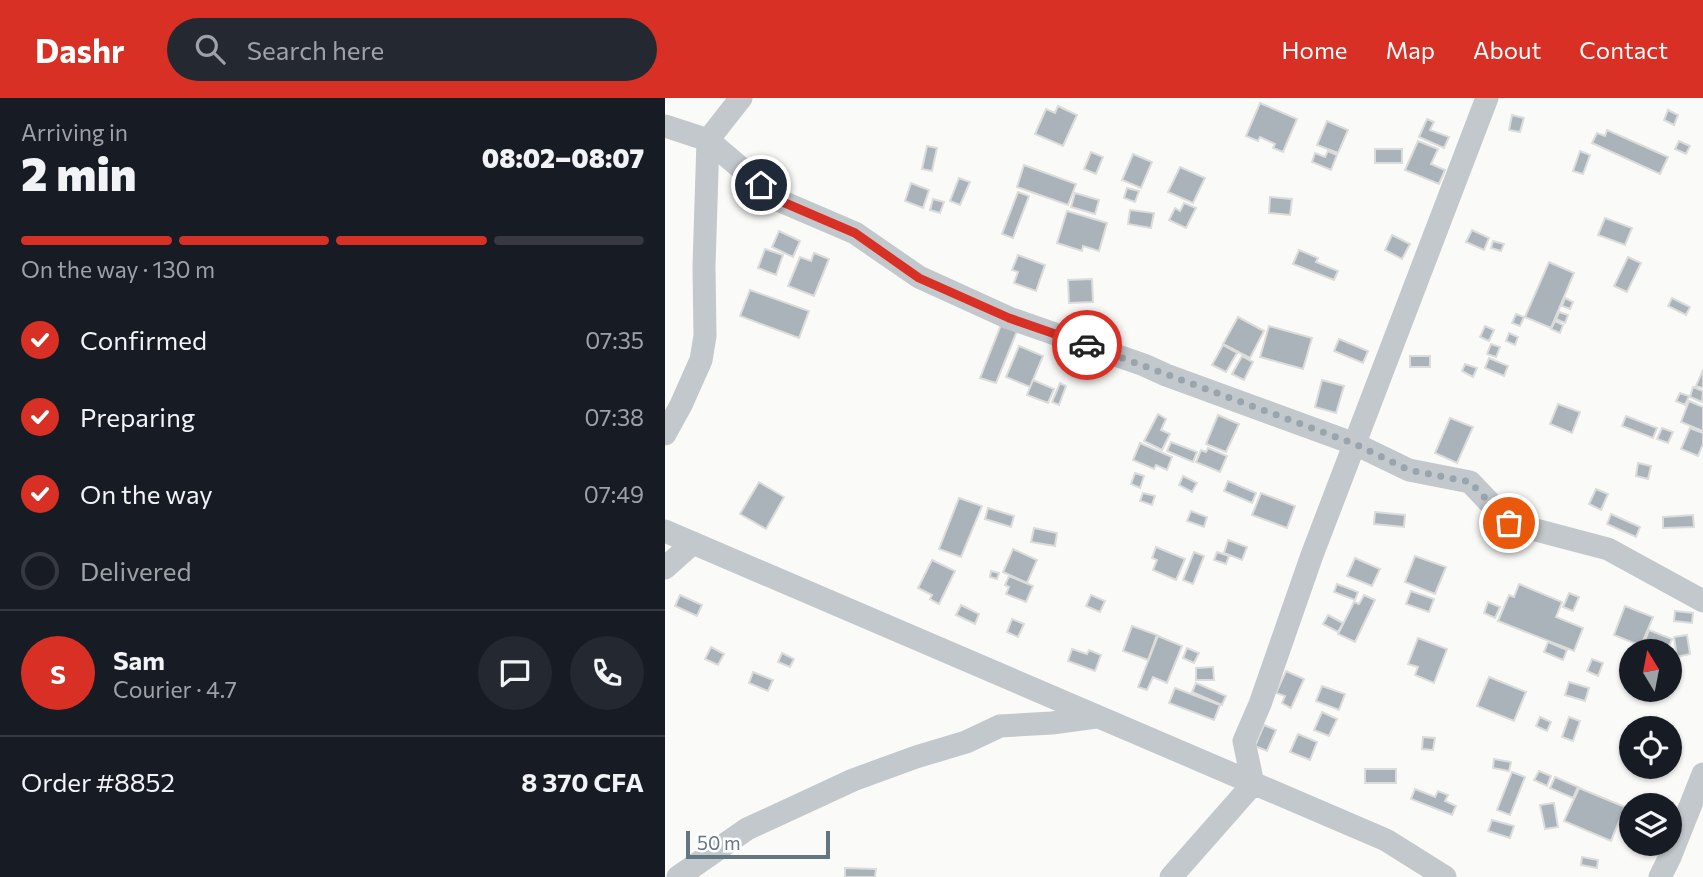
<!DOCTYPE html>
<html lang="en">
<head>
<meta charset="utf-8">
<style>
	:root { --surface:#171b24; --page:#242831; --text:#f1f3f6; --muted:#9ea1a6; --line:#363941; --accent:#d93025 }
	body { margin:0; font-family:Commissioner,sans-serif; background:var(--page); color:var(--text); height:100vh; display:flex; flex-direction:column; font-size:26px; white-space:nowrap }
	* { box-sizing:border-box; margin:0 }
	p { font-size:23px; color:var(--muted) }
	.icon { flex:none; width:38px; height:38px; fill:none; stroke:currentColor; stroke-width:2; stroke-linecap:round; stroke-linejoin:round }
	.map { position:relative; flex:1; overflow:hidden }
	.details { display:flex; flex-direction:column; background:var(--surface); width:665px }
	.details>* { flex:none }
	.needle { width:46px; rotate:350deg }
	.tools { position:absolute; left:954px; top:541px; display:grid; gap:14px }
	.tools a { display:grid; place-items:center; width:63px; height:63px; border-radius:50%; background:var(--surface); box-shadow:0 2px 5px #0004; font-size:35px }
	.scale { position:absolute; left:21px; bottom:18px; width:144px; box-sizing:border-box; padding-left:7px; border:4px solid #657683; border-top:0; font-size:19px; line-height:24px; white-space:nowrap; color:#657683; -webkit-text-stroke:5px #fff; paint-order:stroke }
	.pin { position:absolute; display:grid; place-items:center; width:60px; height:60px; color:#fff; margin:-30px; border:4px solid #fff; border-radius:50%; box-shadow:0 2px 7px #0007 }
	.courier { position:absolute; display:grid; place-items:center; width:70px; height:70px; margin:-35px; border:5px solid #d93025; border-radius:50%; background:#fff; color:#222; box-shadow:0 2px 9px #0007 }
	.summary em { font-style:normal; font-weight:800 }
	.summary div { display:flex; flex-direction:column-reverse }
	.summary { display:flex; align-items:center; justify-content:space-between; height:119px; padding:0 21px }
	h1 { font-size:46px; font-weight:800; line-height:52px }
	.bar { display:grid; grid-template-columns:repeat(4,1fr); gap:10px 7px; align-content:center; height:84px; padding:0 21px }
	.bar i { height:9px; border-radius:5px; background:var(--line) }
	.bar .active { background:var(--accent) }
	.bar p { grid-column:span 4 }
	.line { display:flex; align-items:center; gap:18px; padding:0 21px; border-top:2px solid var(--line) }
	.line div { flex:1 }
	.round { display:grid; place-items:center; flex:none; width:74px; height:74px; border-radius:37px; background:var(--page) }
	ol { padding:0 21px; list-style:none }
	li { display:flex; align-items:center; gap:21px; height:77px }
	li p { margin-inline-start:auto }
	li .icon { padding:7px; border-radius:50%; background:var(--accent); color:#fff; stroke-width:4 }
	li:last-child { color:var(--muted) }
	li i { width:38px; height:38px; border:4px solid var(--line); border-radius:50% }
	header { display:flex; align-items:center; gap:42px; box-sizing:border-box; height:98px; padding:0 35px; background:var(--accent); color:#fff }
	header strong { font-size:33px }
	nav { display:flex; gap:38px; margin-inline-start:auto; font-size:24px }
	.search { width:490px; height:63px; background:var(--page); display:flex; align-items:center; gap:18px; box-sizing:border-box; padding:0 24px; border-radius:38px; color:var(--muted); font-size:26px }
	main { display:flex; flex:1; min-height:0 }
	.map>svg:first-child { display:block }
	.building { fill:#aab3b9; stroke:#dcdcda; stroke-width:2 }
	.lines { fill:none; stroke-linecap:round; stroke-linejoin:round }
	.minor { stroke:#c3c8cc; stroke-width:23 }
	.done { stroke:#99a4ac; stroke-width:7; stroke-dasharray:0 12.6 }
	.route { stroke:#d93025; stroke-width:9 }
</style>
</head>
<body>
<header>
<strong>Dashr</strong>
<div class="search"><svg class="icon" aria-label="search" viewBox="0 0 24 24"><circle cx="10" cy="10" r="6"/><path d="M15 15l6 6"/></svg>Search here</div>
<nav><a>Home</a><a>Map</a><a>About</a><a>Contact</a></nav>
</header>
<main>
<section class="details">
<div class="summary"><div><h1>2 min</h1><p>Arriving in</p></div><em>08:02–08:07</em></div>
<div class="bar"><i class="active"></i><i class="active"></i><i class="active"></i><i></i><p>On the way · 130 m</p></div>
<ol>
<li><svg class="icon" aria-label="check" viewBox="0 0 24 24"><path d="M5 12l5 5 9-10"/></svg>Confirmed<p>07:35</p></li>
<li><svg class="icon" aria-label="check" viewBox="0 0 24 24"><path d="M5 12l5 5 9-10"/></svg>Preparing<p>07:38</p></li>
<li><svg class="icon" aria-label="check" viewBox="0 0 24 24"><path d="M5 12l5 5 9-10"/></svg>On the way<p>07:49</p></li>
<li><i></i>Delivered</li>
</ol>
<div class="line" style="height:126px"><b class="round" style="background:var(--accent);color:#fff">S</b><div><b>Sam</b><p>Courier · 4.7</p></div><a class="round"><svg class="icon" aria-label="chat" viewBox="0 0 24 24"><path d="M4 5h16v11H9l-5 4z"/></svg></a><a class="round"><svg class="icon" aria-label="phone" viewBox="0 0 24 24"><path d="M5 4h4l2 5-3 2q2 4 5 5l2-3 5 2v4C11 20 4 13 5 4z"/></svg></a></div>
<div class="line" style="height:91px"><div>Order #8852</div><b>8 370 CFA</b></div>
</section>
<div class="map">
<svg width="1038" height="779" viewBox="0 0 1038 779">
	<rect width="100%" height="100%" fill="#fafaf8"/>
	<path class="building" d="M595 5 632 21 618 54 608 50 610 46 595 39 593 43 581 38Z
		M393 8 412 17 398 48 370 36 381 11 390 15Z
		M1003 12 1013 17 1009 27 999 22Z
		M847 17 859 20 855 34 844 32Z
		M762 21 769 24 765 32 784 39 779 50 754 39Z
		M662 23 683 32 673 55 652 47Z
		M942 32 1003 59 995 76 927 45 932 35 940 38Z
		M753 43 773 51 766 66 780 72 774 86 740 72Z
		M1014 43 1025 48 1021 56 1010 51Z
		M262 48 272 50 267 73 257 71Z
		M710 51H737V65H710Z
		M663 53 672 57 666 72 647 64 650 55 660 59Z
		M915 53 925 57 918 76 908 73Z
		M426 54 438 59 431 76 419 71Z
		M468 56 487 64 476 90 457 82Z
		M359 67 411 86 403 107 352 89Z
		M515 69 540 80 528 105 503 94Z
		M294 80 305 84 295 107 285 103Z
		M246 85 264 92 258 110 240 103Z
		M462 90 474 93 470 104 459 100Z
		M353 94 364 98 348 140 337 136Z
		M410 95 434 102 430 116 406 109Z
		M605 99 627 101 625 117 604 115Z
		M268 101 279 104 275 115 265 112Z
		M519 105 531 110 521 130 504 122 510 110 515 113Z
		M465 112 489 115 486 130 463 126Z
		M402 113 442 125 434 153 418 148 417 153 392 145Z
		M940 120 967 130 960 147 933 137Z
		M807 132 824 140 819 152 801 144Z
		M114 133 135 143 128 159 107 149Z
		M727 137 745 146 737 161 720 152Z
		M828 143 839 146 836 153 826 150Z
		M100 151 118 157 111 177 93 170Z
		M634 152 653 160 651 164 673 173 669 182 628 166Z
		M149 155 164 161 149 198 123 188 135 159 146 163Z
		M353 157 380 167 371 193 349 185 353 174 347 172Z
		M963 159 976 165 962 194 949 188Z
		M884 164 909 175 886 230 860 219Z
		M427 181 428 204 404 205 403 182Z
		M85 192 144 213 134 240 75 218Z
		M900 200 908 204 905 211 897 208Z
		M1007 200 1025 209 1021 217 1003 208Z
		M894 214 903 217 900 225 891 221Z
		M851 216 859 219 855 228 847 225Z
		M573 219 599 233 585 260 558 246Z
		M890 223 898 227 895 235 886 231Z
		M336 227 352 233 331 285 315 280Z
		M604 228 647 240 638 271 595 259Z
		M820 228 829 232 824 243 815 239Z
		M844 235 853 239 850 247 841 243Z
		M674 241 703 253 698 265 669 253Z
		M826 246 835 249 831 259 822 256Z
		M558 247 572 255 561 274 547 267Z
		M354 248 378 258 365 289 341 279Z
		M577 258 588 264 579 282 567 276Z
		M745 258H765V269H745Z
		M824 260 843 268 839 278 820 270Z
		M800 266 812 270 808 279 797 273Z
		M1038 272V290L1031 288Z
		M368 282 389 291 383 305 362 297Z
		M657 282 679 288 671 315 650 309Z
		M395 285 401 288 394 307 387 304Z
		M1028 289 1038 293 1037 304 1025 299Z
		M1015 295 1024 298 1020 307 1011 303Z
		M1024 303 1038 309V333L1016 324Z
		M893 306 915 314 907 335 885 326Z
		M493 316 501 321 496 332 505 336 497 352 479 343Z
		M553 317 574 326 561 354 541 346Z
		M961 318 992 330 988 340 957 328Z
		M785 320 808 329 792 365 770 355Z
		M997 330 1008 334 1003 345 992 341Z
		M1025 330 1038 335V346L1033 358 1016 351Z
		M506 344 532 354 528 364 502 353Z
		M475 345 507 359 502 372 491 367 489 371 468 362Z
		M543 350 562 358 555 374 531 364 536 352 541 354Z
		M973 365 986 368 983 381 971 378Z
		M470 375 479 378 475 390 466 386Z
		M518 378 532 385 527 394 514 387Z
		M563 383 591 395 587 405 559 393Z
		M94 384 119 399 101 431 75 416Z
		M931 391 943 396 936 412 924 406Z
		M478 395 490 398 487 407 475 403Z
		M596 395 630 408 622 430 587 417Z
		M294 400 317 408 296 459 274 451Z
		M323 410 349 418 346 429 320 421Z
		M526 413 542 419 539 429 522 423Z
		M710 414 740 417 739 429 709 426Z
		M946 416 975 429 971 439 942 426Z
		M1028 417 1029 429 998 430V419Z
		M369 430 392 435 390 448 366 444Z
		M563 442 582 449 577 462 559 455Z
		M491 449 520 461 511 482 488 472 492 462 487 460Z
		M348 451 372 462 362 485 338 474Z
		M529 454 539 458 528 486 518 482Z
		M552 454 564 458 561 466 549 462Z
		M750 458 781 469 770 496 740 484Z
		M690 460 715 471 707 488 682 478Z
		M267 462 290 473 274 506 265 501 267 497 253 490Z
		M326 473 334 475 332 481 325 479Z
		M344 478 368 488 361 504 341 496 344 489 340 487Z
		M672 486 693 494 690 502 669 494Z
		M854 486 897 504 891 519 918 530 909 553 833 523 844 497 849 499Z
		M746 493 769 501 764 514 741 506Z
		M904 495 914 499 908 513 898 509Z
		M15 497 37 507 32 518 10 508Z
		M426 497 440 503 435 514 421 508Z
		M699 497 710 502 690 544 673 536 689 504 694 506Z
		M823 504 835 509 830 520 819 515Z
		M296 507 314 516 310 526 291 517Z
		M960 508 988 519 976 548 949 537Z
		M1010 513 1028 515 1027 525 1009 523Z
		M663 517 678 525 673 534 658 526Z
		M347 521 359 526 353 539 342 534Z
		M467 528 492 537 483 562 458 553Z
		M984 532 1007 541 1002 553H997L979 545Z
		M1022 537 1025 556 1012 559 1009 539Z
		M493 538 517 548 502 585 488 579 482 592 473 589Z
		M753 540 782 551 769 585 750 577 753 569 743 566Z
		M883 544 902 552 898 562 879 554Z
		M46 549 59 556 53 567 40 561Z
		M522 550 534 555 529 565 518 560Z
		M407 551 422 556 424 552 436 557 430 573 403 563Z
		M117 555 129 561 125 569 113 564Z
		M927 561 938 565 933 578 922 573Z
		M548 569 549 582H531V570Z
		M621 573 639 581 626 610 617 605 620 598 611 595Z
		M88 574 108 582 103 593 84 585Z
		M824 579 861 594 849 623 812 608Z
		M904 584 924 590 920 603 900 597Z
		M531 585 561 598 557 607 527 594Z
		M657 588 680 596 674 612 651 603Z
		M510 590 555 607 549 622 504 605Z
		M657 614 672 621 664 638 649 632Z
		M875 619 886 624 882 633 871 628Z
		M904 619 915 623 908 643 897 639Z
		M599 627 611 632 602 653 590 648Z
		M633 636 652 644 645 662 625 654Z
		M758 639 770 640 768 652 757 651Z
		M829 661 846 664 844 673 828 670Z
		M700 671H731V685H700Z
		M874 673 886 678 882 688 869 682Z
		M847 674 860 679 845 717 832 712Z
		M890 679 913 689 908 700 885 690Z
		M914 690 960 709 946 743 899 723Z
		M750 691 770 699 773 693 783 697 780 703 791 708 787 717 746 701Z
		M889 705 893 729 880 731 875 707Z
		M827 722 849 728 845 740 823 733Z
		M917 759 933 762 932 770 916 767Z
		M180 770 211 771 210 779H180Z"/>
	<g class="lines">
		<path class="minor" d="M0 28 43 42 113 102 190 135 254 179 344 220 479 267 501 277 690 346 744 372 805 384 844 425 943 451 1038 503
			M0 336 16 307 36 262 40 238 39 168 43 42 76 0
			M0 433 721 742 780 779
			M0 470 28 445
			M13 779 82 731 188 682 251 659 301 644 335 628 387 625 431 619
			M506 779 588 686 579 643 595 606 647 457 822 0
			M995 779 1005 759 1038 676"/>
	</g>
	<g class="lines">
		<path class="done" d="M422 247 690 346 744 372 805 384 844 425"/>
		<path class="route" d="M96 87 113 102 190 135 254 180 344 220 422 247"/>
	</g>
</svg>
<div class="tools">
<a><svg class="needle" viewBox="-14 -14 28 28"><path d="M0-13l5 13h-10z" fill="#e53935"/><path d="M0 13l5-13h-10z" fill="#9ea1a6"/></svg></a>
<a><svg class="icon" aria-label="locate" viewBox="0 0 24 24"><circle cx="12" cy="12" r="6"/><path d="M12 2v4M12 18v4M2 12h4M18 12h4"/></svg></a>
<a><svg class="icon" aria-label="layers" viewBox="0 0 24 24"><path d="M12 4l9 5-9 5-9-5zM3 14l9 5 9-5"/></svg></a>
</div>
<div class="scale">50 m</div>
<div class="pin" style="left:844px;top:425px;background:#ea580c"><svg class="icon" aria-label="bag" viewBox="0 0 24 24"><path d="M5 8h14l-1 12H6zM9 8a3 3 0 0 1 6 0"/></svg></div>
<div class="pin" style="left:96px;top:87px;background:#1f2937"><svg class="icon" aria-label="home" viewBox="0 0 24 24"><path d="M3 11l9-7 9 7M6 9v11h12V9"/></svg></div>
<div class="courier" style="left:422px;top:247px"><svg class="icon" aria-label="car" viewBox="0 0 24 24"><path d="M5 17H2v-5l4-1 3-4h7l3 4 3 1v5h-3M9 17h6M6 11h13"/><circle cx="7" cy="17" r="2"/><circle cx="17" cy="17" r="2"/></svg></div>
</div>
</main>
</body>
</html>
